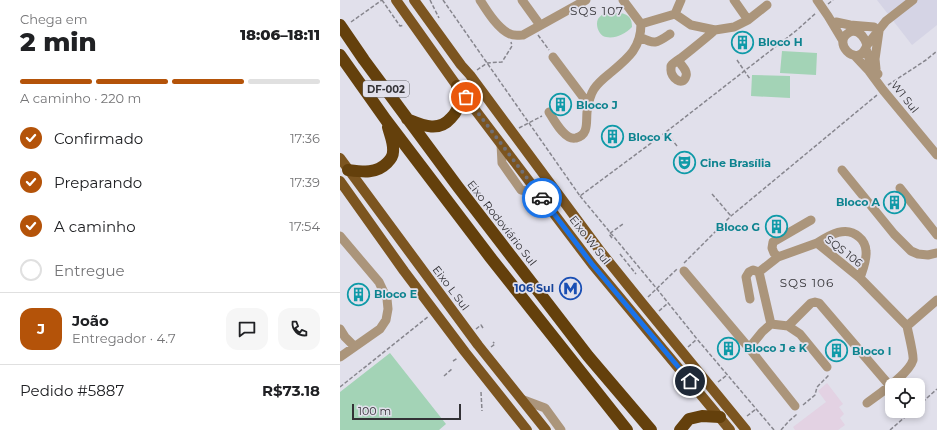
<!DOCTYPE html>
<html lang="pt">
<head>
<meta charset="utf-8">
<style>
	:root { --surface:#fff; --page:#f6f6f6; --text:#202124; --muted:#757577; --line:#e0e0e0; --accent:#b45309 }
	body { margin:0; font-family:Montserrat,sans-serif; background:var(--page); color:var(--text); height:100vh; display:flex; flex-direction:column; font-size:15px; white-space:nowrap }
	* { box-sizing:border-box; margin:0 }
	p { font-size:13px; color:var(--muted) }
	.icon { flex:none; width:22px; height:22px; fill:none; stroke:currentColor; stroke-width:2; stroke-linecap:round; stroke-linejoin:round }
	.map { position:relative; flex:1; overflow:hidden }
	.panel { display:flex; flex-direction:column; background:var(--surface); width:340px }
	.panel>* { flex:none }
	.buttons { position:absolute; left:545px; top:378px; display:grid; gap:8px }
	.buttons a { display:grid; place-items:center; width:40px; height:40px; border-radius:8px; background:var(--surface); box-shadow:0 2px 6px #0003; font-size:20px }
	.scale { position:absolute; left:12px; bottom:10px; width:109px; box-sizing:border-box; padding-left:4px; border:2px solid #333236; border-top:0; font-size:11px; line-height:14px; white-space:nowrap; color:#333236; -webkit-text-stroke:3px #e1e0eb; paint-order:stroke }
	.pin { position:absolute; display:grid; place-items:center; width:34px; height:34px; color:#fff; margin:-17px; border:2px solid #fff; border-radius:50%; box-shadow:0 1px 4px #0007 }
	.courier { position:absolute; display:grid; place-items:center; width:40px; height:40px; margin:-20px; border:3px solid #1a73e8; border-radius:50%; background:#fff; color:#222; box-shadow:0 1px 5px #0007 }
	.overview em { font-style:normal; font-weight:800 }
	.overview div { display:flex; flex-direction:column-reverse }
	.overview { display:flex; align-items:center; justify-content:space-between; height:68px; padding:0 20px }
	h1 { font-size:26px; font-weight:800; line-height:30px }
	.bar { display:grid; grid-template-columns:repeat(4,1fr); gap:6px 4px; align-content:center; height:48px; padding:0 20px }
	.bar i { height:5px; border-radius:3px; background:var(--line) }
	.bar .current { background:var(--accent) }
	.bar p { grid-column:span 4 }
	.line { display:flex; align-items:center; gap:10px; padding:0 20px; border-top:1px solid var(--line) }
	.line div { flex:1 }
	.round { display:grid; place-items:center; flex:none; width:42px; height:42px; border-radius:12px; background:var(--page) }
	ol { padding:0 20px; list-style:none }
	li { display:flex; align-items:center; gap:12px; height:44px }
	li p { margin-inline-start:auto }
	li .icon { padding:4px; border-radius:50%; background:var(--accent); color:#fff; stroke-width:4 }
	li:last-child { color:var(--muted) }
	li i { width:22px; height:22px; border:2px solid var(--line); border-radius:50% }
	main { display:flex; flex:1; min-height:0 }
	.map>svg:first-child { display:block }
	.built { fill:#d5d4e5 }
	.education { fill:#e3d2e3 }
	.green { fill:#a3d3b6 }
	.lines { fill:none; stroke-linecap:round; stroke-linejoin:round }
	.path { stroke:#87868e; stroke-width:1.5; stroke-dasharray:4 2; stroke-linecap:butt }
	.minor { stroke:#ab957b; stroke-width:9 }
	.major { stroke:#7c5520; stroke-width:10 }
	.highway { stroke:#64400c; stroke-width:12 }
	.done { stroke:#706f75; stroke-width:4; stroke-dasharray:0 7.2 }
	.route { stroke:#1a73e8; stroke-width:5 }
	.labels { text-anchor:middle; stroke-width:3.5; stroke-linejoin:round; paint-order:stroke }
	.shield { fill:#e1e0eb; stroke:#67666c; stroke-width:1 }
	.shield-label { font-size:10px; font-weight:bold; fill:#333236 }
	.culture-label { font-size:11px; font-weight:bold; fill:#0d838f; stroke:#e1e0eb; text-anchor:start }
	.street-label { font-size:11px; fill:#333236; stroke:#e1e0eb }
	.transit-label { font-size:11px; font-weight:bold; fill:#164399; stroke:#e1e0eb; text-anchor:end }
	.neighbourhood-label { font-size:12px; letter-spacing:1px; fill:#333236; stroke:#e1e0eb }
</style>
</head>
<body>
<main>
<section class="panel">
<div class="overview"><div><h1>2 min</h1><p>Chega em</p></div><em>18:06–18:11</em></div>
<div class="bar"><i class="current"></i><i class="current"></i><i class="current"></i><i></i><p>A caminho · 220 m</p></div>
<ol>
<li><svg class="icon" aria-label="check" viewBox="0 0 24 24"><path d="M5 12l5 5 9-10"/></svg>Confirmado<p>17:36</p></li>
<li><svg class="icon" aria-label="check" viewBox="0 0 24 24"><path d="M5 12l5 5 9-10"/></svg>Preparando<p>17:39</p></li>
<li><svg class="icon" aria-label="check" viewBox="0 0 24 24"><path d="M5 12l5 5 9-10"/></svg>A caminho<p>17:54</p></li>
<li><i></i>Entregue</li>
</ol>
<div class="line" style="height:72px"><b class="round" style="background:var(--accent);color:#fff">J</b><div><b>João</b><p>Entregador · 4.7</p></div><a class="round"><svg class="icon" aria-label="chat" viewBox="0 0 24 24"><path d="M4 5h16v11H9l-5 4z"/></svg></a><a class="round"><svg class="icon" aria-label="phone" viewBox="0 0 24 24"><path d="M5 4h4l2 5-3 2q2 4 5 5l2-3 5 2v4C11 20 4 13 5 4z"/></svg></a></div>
<div class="line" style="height:52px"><div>Pedido #5887</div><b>R$73.18</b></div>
</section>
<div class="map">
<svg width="597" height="430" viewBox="0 0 597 430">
	<rect width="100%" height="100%" fill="#e1e0eb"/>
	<path class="built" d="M537 0H597V25L572 45Z"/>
	<path class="education" d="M487 383 503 404 499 407 504 414 500 418 505 425 498 430H455L453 427 486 402 478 391Z"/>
	<path class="green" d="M281 13C289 15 292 18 292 27 285 34 275 39 266 37 259 36 255 25 258 19 259 17 261 16 263 14Z
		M442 51 477 53 476 75 440 73Z
		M412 75 450 76V98L411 96Z
		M50 353 106 424 99 430H0V392Z"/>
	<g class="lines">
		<path class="path" d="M42 0 60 26 64 25
			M90 0 99 18
			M103 0 240 196 326 132
			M488 4 493 0
			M11 22 42 0
			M198 35 209 50
			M397 60 410 79
			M137 70 147 63 162 62 172 46 171 42
			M548 85 586 60 597 51
			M179 128 202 116
			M337 146 326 132 457 30 476 13
			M372 194 391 216
			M240 196 317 289 357 339 434 430
			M272 238 269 234 283 224
			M280 254 296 274
			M344 263 391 216 537 95
			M308 297 337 269
			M319 311 328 303
			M136 329 141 325 143 328
			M151 347 155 344 153 342
			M348 347 357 339
			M113 361 118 358
			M104 376 113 368
			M378 382 387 375
			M0 387 89 316
			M141 392 142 411
			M463 405 475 395 477 387 489 375
			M578 406 597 389
			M407 416 416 409
			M441 430 449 421 456 415 455 413
			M550 430 572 411"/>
		<path class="minor" d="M140 0C147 11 158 29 170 34 174 36 178 35 183 35L246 0
			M182 0 200 25
			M283 0 301 24 335 14 341 0
			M394 0 408 20
			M477 0 488 16 503 41
			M335 14 351 25 375 30 394 27 408 20 427 5
			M496 22 510 25 534 27
			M513 31C520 31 525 38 527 45 518 72 487 39 513 31Z
			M300 37C315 45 317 43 330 34
			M527 45 546 21 573 0
			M526 49 532 67 538 74
			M514 55 529 71 543 90 597 155
			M213 57 249 105
			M338 60C341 65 348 71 346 76 343 88 330 77 331 69 331 68 331 67 331 66 333 63 338 60 341 58 352 49 364 40 375 30
			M536 69 535 59 539 31
			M209 112C214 120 225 141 236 138 249 135 246 122 247 112 248 105 250 95 254 89 258 83 264 78 269 74 287 59 301 49 301 24
			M161 144 162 163 181 190 199 193
			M502 170 554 234 571 251 578 254 588 255 597 253
			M560 188 597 235
			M0 236 39 282 47 299 48 309 46 320 40 329 0 357
			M477 243C490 235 506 225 519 237 523 240 526 246 526 251 527 260 523 269 520 278
			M438 257 434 253 432 248 433 242 471 220
			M344 271 409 348 422 332 431 324 419 272 438 257 477 243 520 278 567 326 597 300
			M410 299 406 277 409 272 413 270 419 272
			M431 324 448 326 460 334 487 367
			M448 326 471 303 475 302 479 303 550 386
			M0 329 5 337 14 346
			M409 348 455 406
			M181 399 205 408 221 430
			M527 403C539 394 569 374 573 360 574 355 568 332 567 326"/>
		<path class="major" d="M56 0 117 86 252 264 390 430
			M74 0 121 65 130 75 261 252 302 303 406 430
			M0 158 138 345 206 430
			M0 181 64 271 125 352 187 430"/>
		<path class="highway" d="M0 25 24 60 118 187 248 356 311 430
			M0 55 46 120 150 257 287 430
			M67 119C82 125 98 133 111 118 115 114 119 108 119 101 119 96 118 91 117 86
			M8 170C23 172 36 174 47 163 50 160 53 156 53 152 54 143 50 135 48 127
			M340 430 349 419 362 416 380 417"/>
	</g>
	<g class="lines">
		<path class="done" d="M126 97 202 198"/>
		<path class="route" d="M202 198 252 264 350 381"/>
	</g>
	<defs>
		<symbol id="building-ring" viewBox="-11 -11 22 22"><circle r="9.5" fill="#e1e0eb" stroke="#0f9aa8" stroke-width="1.5"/><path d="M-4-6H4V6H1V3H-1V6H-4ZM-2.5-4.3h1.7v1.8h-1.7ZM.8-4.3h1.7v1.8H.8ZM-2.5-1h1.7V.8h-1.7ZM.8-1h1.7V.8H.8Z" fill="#0f9aa8"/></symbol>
		<symbol id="theatre-ring" viewBox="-11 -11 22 22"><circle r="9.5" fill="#e1e0eb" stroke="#0f9aa8" stroke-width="1.5"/><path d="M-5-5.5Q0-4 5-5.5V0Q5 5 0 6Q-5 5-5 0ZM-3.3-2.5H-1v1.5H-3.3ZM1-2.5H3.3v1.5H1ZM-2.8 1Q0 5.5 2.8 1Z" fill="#0f9aa8"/></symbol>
		<symbol id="metro-ring" viewBox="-11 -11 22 22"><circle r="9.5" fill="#e1e0eb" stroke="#1a4fb4" stroke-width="1.5"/><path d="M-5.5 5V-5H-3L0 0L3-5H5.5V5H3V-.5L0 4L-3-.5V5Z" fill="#1a4fb4"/></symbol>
	</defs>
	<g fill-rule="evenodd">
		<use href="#building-ring" x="390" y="30" width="25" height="25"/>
		<use href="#building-ring" x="208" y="92" width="25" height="25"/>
		<use href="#building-ring" x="260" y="124" width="25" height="25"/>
		<use href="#theatre-ring" x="332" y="150" width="25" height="25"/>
		<use href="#building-ring" x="542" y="190" width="25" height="25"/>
		<use href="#building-ring" x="424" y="214" width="25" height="25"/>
		<use href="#metro-ring" x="218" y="276" width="25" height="25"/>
		<use href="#building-ring" x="6" y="282" width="25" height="25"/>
		<use href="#building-ring" x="376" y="336" width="25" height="25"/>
		<use href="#building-ring" x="484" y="338" width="25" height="25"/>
	</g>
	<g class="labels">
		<rect class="shield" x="23" y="81" width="46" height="16" rx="3"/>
		<g class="shield-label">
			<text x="46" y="93">DF-002</text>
		</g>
		<g class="culture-label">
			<text x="418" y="46">Bloco H</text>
			<text x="236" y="109">Bloco J</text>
			<text x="288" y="141">Bloco K</text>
			<text x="360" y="167">Cine Brasília</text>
			<text x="540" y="206" text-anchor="end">Bloco A</text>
			<text x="420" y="231" text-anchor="end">Bloco G</text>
			<text x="34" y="298">Bloco E</text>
			<text x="404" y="352">Bloco J e K</text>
			<text x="512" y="355">Bloco I</text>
		</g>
		<g class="street-label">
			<text transform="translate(565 97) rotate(51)" y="4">W1 Sul</text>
			<text transform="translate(162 223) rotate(52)" y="4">Eixo Rodoviário Sul</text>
			<text transform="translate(250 240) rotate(52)" y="4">Eixo W Sul</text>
			<text transform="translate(504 251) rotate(38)" y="4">SQS 106</text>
			<text transform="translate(111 288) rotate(53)" y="4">Eixo L Sul</text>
		</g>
		<g class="transit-label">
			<text x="214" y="292">106 Sul</text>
		</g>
		<g class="neighbourhood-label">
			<text x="257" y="15">SQS 107</text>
			<text x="467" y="287">SQS 106</text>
		</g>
	</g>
</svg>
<div class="buttons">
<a><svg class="icon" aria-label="locate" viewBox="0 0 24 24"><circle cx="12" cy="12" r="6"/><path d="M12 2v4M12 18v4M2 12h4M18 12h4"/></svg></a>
</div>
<div class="scale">100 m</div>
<div class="pin" style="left:126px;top:97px;background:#ea580c"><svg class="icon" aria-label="bag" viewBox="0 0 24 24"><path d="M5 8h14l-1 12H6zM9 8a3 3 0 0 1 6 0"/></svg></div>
<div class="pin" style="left:350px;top:381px;background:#1f2937"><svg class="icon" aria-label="home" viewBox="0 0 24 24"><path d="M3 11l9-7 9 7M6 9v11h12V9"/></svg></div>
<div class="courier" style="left:202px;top:198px"><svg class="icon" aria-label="car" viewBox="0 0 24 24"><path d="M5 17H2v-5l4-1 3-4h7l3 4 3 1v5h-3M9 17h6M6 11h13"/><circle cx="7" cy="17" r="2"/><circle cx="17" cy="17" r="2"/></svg></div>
</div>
</main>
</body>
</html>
